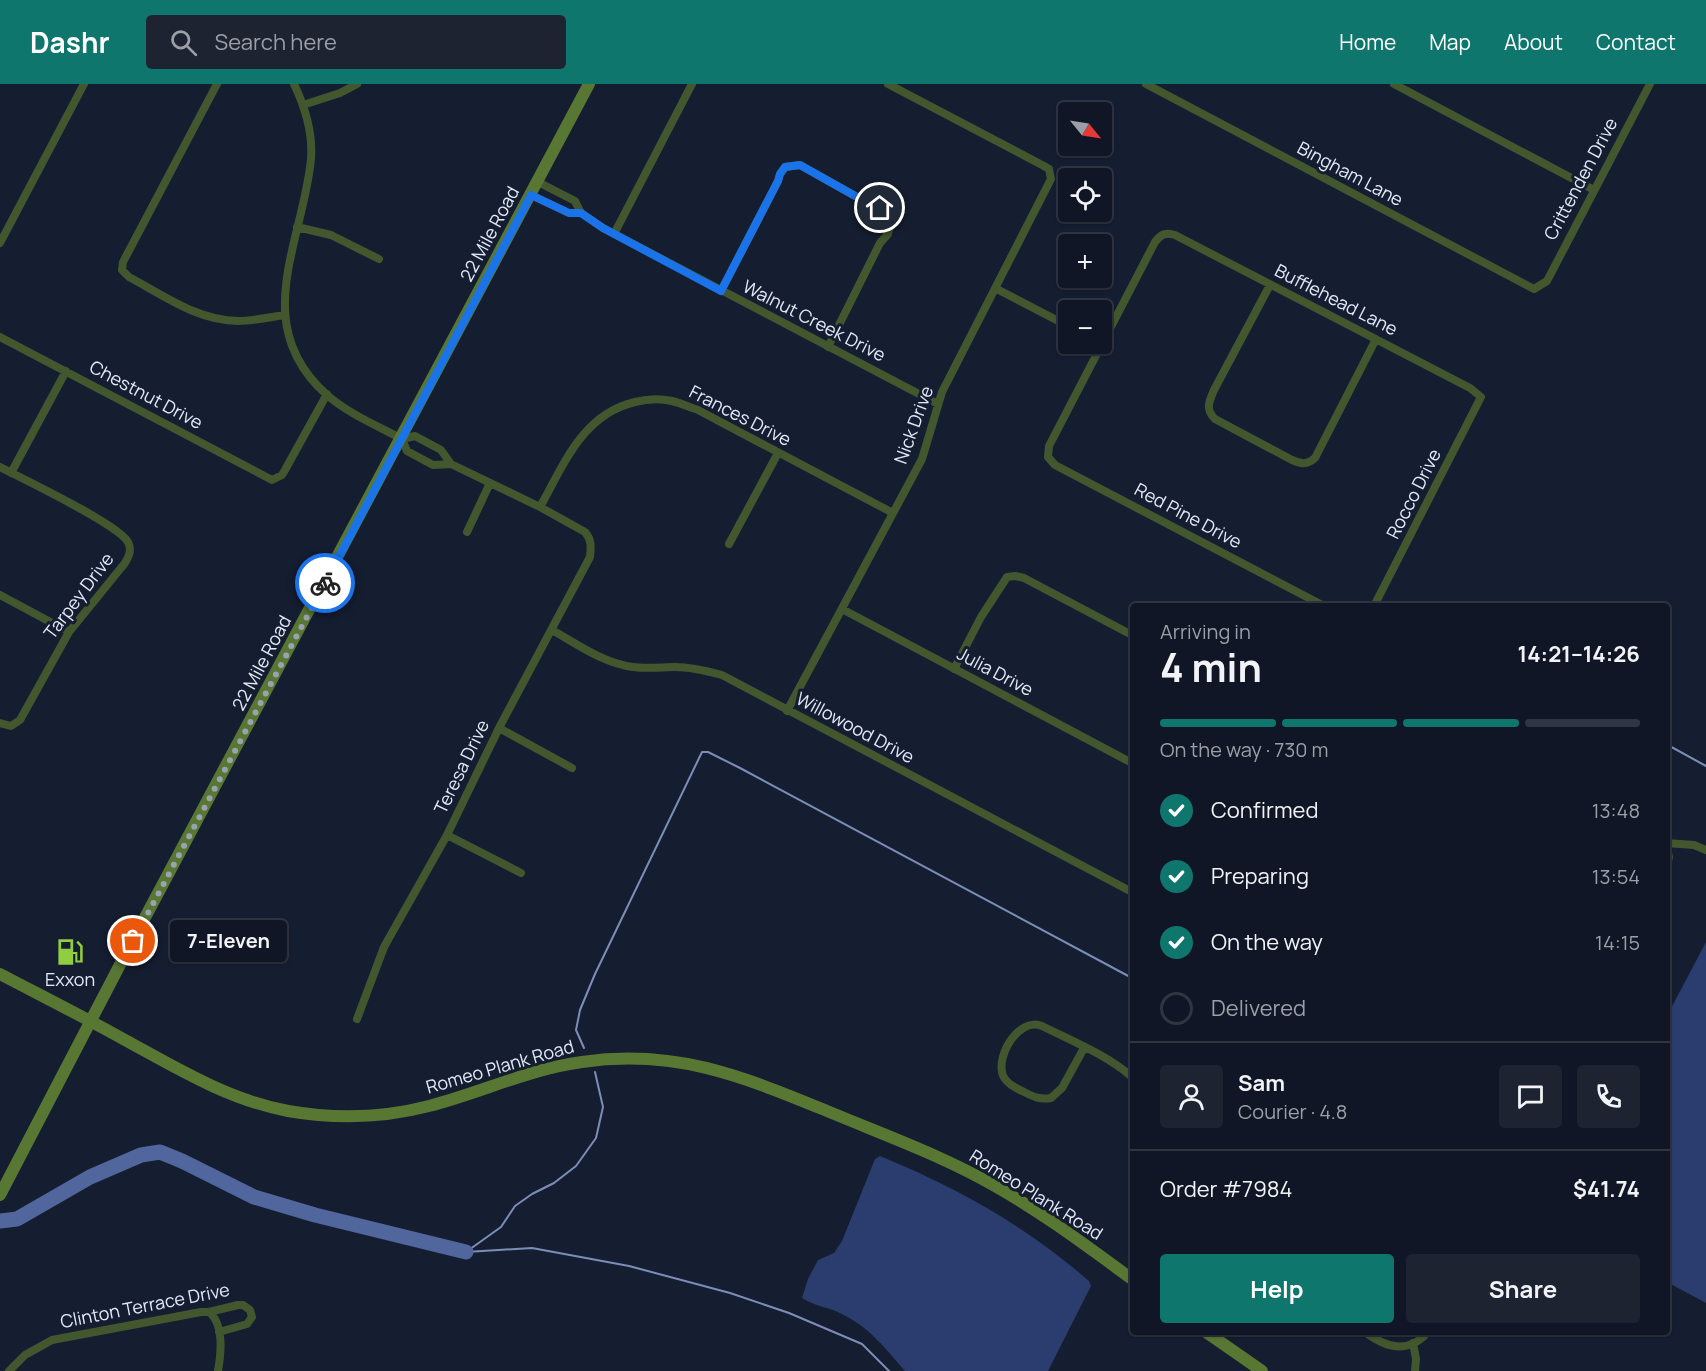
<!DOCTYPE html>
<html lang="en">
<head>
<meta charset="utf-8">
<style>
	:root { --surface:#101625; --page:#1e2332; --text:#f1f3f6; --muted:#9c9fa7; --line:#303542; --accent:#0f766e }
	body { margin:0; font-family:Manrope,sans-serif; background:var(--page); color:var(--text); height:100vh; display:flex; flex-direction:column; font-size:22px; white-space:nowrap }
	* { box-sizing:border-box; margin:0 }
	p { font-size:20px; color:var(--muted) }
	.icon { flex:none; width:33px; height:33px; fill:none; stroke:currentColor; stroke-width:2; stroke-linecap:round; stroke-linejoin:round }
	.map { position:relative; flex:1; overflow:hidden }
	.side { position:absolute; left:1130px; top:519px; width:540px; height:732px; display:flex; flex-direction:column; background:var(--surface); border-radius:6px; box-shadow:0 2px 4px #0004,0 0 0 2px var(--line) }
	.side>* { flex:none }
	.needle { width:39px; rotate:120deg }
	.controls { position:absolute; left:1058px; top:18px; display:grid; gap:12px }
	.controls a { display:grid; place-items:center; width:54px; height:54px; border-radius:6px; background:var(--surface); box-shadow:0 2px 4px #0004,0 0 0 2px var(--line); font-size:30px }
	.pin { position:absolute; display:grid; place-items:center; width:51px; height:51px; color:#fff; margin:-26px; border:3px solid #fff; border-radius:50%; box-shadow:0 2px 6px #0007 }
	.courier { position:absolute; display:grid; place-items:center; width:60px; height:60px; margin:-30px; border:4px solid #1a73e8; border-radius:50%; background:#fff; color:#222; box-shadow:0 2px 8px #0007 }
	.bubble { position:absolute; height:42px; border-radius:6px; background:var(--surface); box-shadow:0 2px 4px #0004,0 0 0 2px var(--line); font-size:20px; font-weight:700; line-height:42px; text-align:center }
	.head em { font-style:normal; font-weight:700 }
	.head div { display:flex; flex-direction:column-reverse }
	.head { display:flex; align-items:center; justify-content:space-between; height:102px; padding:0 30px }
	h1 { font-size:39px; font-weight:700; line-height:45px }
	.bar { display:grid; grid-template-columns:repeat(4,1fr); gap:9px 6px; align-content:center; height:72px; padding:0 30px }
	.bar i { height:8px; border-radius:4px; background:var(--line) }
	.bar .active { background:var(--accent) }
	.bar p { grid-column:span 4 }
	.line { display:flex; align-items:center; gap:15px; padding:0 30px; border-top:2px solid var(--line) }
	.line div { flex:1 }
	.round { display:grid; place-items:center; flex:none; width:63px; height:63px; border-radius:6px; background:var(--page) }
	ol { padding:0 30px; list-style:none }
	li { display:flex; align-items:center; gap:18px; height:66px }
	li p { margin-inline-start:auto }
	li .icon { padding:6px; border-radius:50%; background:var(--accent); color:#fff; stroke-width:4 }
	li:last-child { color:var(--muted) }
	li i { width:33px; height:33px; border:3px solid var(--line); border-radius:50% }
	.cta { display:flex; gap:12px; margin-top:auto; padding:12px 30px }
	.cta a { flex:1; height:69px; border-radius:6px; background:var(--accent); color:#fff; font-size:24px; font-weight:700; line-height:69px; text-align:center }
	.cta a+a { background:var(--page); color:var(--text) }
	header { display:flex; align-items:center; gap:36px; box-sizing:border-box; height:84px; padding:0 30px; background:var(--accent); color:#fff }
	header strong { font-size:28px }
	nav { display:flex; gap:33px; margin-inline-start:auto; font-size:21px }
	.search { width:420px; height:54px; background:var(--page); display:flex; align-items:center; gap:15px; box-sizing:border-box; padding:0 21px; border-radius:6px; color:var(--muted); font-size:22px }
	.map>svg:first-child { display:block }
	.green { fill:#2b3d6e }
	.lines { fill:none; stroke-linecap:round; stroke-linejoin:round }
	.stream { stroke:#7c8db8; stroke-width:2 }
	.river { stroke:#50669d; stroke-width:15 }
	.street { stroke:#43572e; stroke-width:8 }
	.secondary { stroke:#587733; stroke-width:12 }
	.done { stroke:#9aa2b2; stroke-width:6; stroke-dasharray:0 10.8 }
	.route { stroke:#1a73e8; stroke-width:8 }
	.labels { text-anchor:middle; stroke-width:6; stroke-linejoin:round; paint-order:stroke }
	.street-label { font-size:18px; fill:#e2e9f7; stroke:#151d31 }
	.poi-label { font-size:18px; fill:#e2e9f7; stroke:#151d31 }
</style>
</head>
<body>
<header>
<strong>Dashr</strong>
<div class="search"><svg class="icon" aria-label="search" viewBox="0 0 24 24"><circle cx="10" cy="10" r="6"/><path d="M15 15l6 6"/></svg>Search here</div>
<nav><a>Home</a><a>Map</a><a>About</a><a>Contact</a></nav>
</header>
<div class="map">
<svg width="1706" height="1287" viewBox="0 0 1706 1287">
	<rect width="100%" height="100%" fill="#151d31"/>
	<path class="green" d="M1706 858V1219L1667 1198V932Z
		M880 1072C960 1105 1024 1141 1089 1197L1091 1202 1048 1287H905C885 1264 870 1244 842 1230 829 1223 816 1223 802 1214L808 1195 818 1176 834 1169 842 1157 875 1075Z"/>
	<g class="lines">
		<path class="stream" d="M1666 660 1706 682
			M584 964 576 946 580 926 595 890 702 668H708L740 684 1132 894
			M466 1168 532 1164 629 1182 730 1209 789 1229 862 1260 889 1287
			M466 1168 501 1143 515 1122 532 1110 554 1099 576 1082 596 1054 603 1023 595 988"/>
		<path class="river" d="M0 1137 17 1135 90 1093 141 1071 160 1068 182 1077 254 1113 315 1131 466 1168"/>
		<path class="street" d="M217 0 123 178 122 186 129 193C163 211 198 237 238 237 254 237 270 233 285 231
			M294 0C305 23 313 49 311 75 303 158 248 241 327 311 349 330 376 341 402 355L407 367 433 381 451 380 540 423 585 448C592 456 591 463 590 473L499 644 447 751 384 863 357 935
			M1146 0 1534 205 1547 197 1650 0
			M1394 0 1594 106
			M303 21 340 9 357 0
			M538 98 575 117 581 129 603 144 938 320
			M531 111 569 129H581
			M297 143 331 151 379 175
			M614 150 692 0
			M0 159 84 0
			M1270 201 1214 306C1209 318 1205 325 1215 335L1292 376C1301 380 1307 381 1315 374L1376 255
			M995 204 1068 242
			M721 207 778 97 780 90 785 83 800 81 857 113 880 124 889 131 891 139 888 150 880 159 828 263
			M0 253 272 396 282 391 285 386 327 310
			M402 355 415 352 441 366 451 380
			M0 383C23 395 118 440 128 458 132 466 129 472 125 479L69 548 20 636 11 642 0 639
			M11 389 66 287
			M540 423C564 380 583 330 635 318 647 315 659 314 672 317 680 319 689 323 698 326L893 429
			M467 448 490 399
			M729 460 778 369
			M0 511 69 548
			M1324 522 1055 381 1048 373 1049 362 1155 158C1161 150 1166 148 1175 151L1470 304 1481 313 1374 522
			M842 525 1132 679
			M552 546C577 560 603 579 633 583 647 585 662 583 675 583 691 583 707 587 722 591L1132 808
			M954 585 981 533 1007 493 1015 492 1024 494 1132 551
			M787 627 922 375 942 308 1051 95 1049 85 1044 82 888 0
			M499 644 572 684
			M447 751 521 789
			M1666 759 1694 761 1706 766
			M1666 761 1669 773 1666 785
			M1084 964 1062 1004 1051 1014C1040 1016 1034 1013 1024 1008 1018 1005 1010 1002 1005 995 992 977 1018 932 1042 942 1072 957 1107 971 1132 993
			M209 1228C224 1240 221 1270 218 1287
			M1365 1248C1385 1263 1408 1271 1428 1248
			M1413 1259 1416 1275 1415 1287
			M9 1287 25 1271 52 1256 201 1228H209L238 1221H243L250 1226 252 1233 247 1240 219 1248"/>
		<path class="secondary" d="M0 890C42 912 84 933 125 956 178 985 229 1016 288 1027 334 1035 383 1034 429 1022 480 1009 529 985 582 978 678 964 746 994 832 1029 887 1052 943 1072 995 1102 1043 1129 1088 1163 1132 1195
			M0 1111 124 873 589 0
			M1206 1248 1262 1287"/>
	</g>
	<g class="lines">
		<path class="done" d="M133 857 325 499"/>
		<path class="route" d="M325 499 531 111 569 129H581L603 144 721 207 778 97 780 90 785 83 800 81 857 113 880 124"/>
	</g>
	<defs>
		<symbol id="fuel-bare" viewBox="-9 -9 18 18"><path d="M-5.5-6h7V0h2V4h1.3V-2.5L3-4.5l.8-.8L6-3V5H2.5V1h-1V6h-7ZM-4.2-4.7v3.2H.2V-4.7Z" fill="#90cd40" stroke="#151d31" stroke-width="2.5" paint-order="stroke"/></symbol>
	</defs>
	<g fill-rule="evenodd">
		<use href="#fuel-bare" x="51" y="849" width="38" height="38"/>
	</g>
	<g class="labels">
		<g class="street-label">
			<text transform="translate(1350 90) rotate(28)" y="6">Bingham Lane</text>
			<text transform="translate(1581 95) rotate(-62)" y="6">Crittenden Drive</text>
			<text transform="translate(490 150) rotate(-62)" y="6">22 Mile Road</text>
			<text transform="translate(1336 216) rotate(27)" y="6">Bufflehead Lane</text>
			<text transform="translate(814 237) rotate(27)" y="6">Walnut Creek Drive</text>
			<text transform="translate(146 311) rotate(28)" y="6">Chestnut Drive</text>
			<text transform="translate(740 332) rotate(27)" y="6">Frances Drive</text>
			<text transform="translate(914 341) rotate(-70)" y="6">Nick Drive</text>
			<text transform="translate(1414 410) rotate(-63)" y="6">Rocco Drive</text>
			<text transform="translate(1188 432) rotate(28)" y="6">Red Pine Drive</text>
			<text transform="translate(79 512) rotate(-53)" y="6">Tarpey Drive</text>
			<text transform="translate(262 579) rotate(-62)" y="6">22 Mile Road</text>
			<text transform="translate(995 588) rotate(28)" y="6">Julia Drive</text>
			<text transform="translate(855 644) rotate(28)" y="6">Willowood Drive</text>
			<text transform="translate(462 683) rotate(-64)" y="6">Teresa Drive</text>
			<text transform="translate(500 983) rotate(-16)" y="6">Romeo Plank Road</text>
			<text transform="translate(1036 1111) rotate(32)" y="6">Romeo Plank Road</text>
			<text transform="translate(145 1222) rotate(-11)" y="6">Clinton Terrace Drive</text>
		</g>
		<g class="poi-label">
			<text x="70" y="902">Exxon</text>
		</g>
	</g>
</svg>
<div class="controls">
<a><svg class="needle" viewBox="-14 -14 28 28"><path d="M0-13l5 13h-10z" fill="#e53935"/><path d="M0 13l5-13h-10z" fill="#9c9fa7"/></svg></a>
<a><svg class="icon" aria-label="locate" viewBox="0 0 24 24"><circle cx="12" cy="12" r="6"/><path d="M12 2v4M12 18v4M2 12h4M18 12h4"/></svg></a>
<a>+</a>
<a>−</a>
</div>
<div class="pin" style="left:133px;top:857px;background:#ea580c"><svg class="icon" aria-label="bag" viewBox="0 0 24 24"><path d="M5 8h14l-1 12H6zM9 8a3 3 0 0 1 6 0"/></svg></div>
<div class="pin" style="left:880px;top:124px;background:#1f2937"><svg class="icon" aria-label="home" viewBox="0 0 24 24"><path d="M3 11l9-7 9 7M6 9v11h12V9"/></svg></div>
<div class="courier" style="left:325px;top:499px"><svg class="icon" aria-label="bike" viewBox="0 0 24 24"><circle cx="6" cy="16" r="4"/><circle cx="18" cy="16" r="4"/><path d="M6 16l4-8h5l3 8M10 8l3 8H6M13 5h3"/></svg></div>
<div class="bubble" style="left:170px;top:836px;width:117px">7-Eleven</div>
<section class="side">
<div class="head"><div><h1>4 min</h1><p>Arriving in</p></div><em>14:21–14:26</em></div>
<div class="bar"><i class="active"></i><i class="active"></i><i class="active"></i><i></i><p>On the way · 730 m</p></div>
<ol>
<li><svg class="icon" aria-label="check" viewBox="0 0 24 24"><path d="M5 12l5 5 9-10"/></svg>Confirmed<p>13:48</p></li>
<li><svg class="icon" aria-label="check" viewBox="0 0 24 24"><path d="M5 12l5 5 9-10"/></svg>Preparing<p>13:54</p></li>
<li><svg class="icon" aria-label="check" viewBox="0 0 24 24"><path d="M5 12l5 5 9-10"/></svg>On the way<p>14:15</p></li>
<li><i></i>Delivered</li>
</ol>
<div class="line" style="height:108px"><a class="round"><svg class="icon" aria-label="person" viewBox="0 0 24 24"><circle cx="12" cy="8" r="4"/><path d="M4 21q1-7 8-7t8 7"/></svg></a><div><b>Sam</b><p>Courier · 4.8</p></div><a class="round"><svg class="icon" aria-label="chat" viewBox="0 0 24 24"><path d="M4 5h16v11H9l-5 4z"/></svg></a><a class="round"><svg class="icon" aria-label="phone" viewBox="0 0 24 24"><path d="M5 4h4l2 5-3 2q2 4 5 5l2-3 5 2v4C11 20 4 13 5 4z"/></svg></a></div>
<div class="line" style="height:78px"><div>Order #7984</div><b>$41.74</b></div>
<div class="cta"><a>Help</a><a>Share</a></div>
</section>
</div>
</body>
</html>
